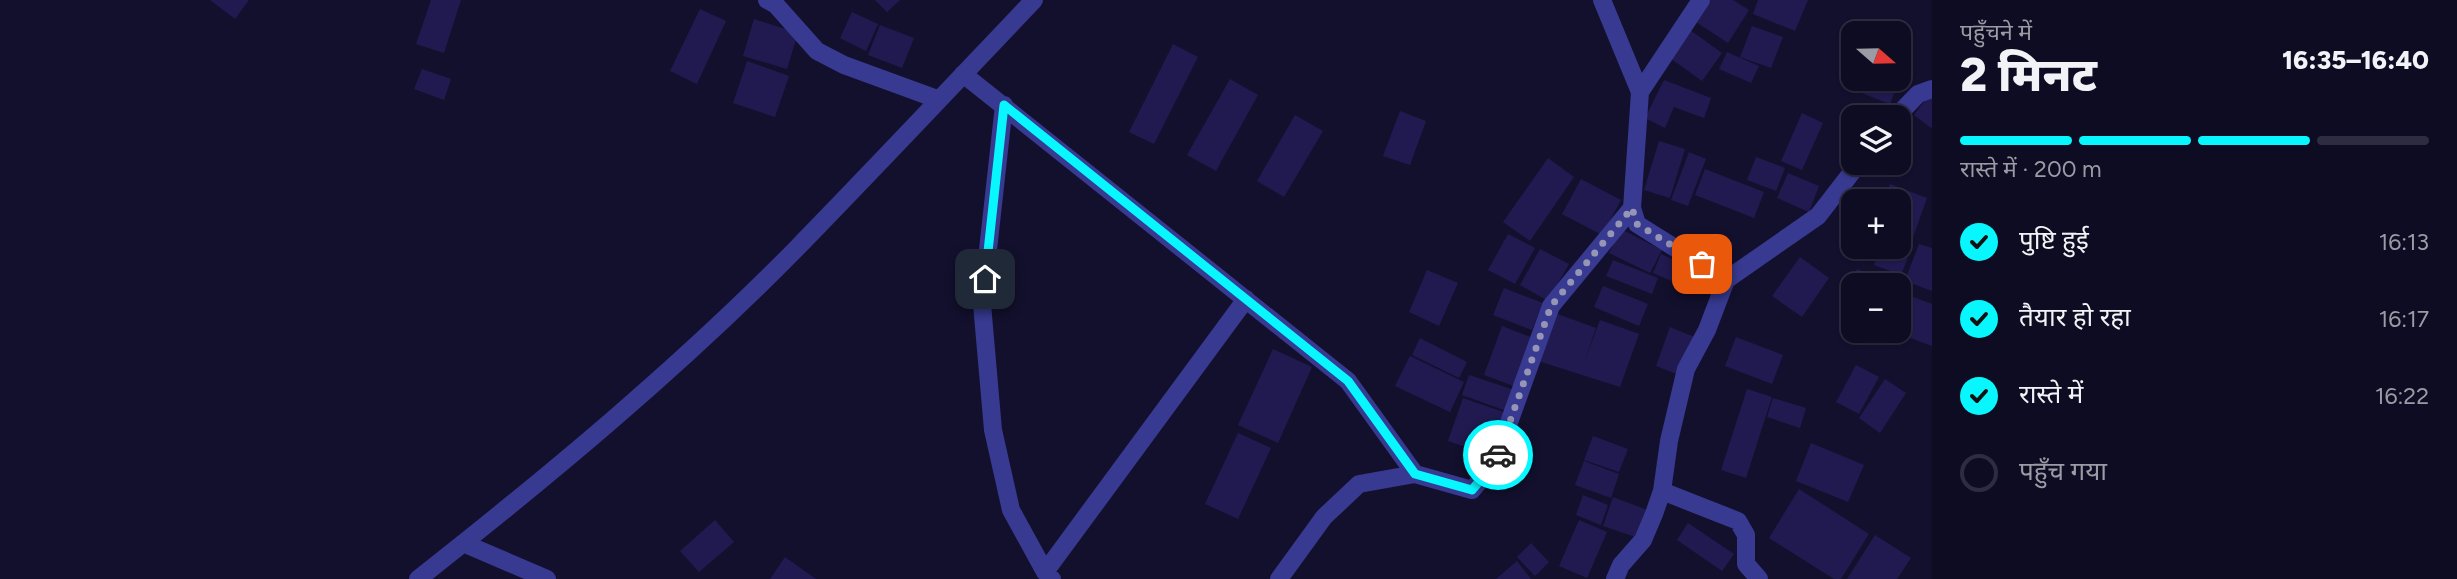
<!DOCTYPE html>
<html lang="hi">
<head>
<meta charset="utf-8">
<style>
	:root { --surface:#0e0c22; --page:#17152a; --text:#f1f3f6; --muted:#9b9ba5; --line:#2e2c40; --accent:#08f7ff }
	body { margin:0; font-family:Figtree,"Noto Sans Devanagari",sans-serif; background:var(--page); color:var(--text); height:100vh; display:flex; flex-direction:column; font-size:26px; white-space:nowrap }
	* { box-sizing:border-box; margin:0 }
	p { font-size:23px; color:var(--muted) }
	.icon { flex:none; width:38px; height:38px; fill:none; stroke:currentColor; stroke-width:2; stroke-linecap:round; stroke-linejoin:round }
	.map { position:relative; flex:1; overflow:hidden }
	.side { display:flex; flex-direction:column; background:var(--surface); width:525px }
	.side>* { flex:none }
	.needle { width:46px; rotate:110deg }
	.controls { position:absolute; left:1841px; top:21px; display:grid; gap:14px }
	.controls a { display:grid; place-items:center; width:70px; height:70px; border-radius:14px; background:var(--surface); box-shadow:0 2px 5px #0004,0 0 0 2px var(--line); font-size:35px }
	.pin { position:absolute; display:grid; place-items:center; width:60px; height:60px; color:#fff; margin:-30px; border-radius:14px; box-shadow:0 4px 10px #0006 }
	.courier { position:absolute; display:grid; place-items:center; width:70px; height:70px; margin:-35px; border:5px solid #08f7ff; border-radius:50%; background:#fff; color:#222; box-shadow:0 2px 9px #0007 }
	.head em { font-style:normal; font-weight:800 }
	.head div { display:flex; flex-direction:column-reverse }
	.head { display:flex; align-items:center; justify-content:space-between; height:119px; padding:0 28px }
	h1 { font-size:46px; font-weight:800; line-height:52px }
	.bar { display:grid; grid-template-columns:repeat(4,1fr); gap:10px 7px; align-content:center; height:84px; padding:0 28px }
	.bar i { height:9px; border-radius:5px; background:var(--line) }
	.bar .selected { background:var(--accent) }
	.bar p { grid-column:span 4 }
	ol { padding:0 28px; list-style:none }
	li { display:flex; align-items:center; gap:21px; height:77px }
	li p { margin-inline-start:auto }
	li .icon { padding:7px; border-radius:50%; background:var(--accent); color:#111; stroke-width:4 }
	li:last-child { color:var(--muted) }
	li i { width:38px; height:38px; border:4px solid var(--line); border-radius:50% }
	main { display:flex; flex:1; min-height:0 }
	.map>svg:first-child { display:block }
	.building { fill:#211a50 }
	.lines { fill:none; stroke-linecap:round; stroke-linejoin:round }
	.minor { stroke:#373a90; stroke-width:18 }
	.done { stroke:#9795b6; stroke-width:7; stroke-dasharray:0 12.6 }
	.route { stroke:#08f7ff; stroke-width:9 }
</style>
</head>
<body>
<main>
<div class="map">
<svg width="1932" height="579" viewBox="0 0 1932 579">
	<rect width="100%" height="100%" fill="#13102e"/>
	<path class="building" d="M210 0H249L235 19Z
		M431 0H461L444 53 416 44Z
		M875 0H900L887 12Z
		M1710 0H1733L1749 10 1728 43 1696 22Z
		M1758 0H1808L1795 31 1753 14Z
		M700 9 726 21 697 84 670 71Z
		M852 12 878 24 866 51 840 38Z
		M754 19 798 33 787 69 743 56Z
		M880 25 914 38 902 68 868 55Z
		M1752 26 1783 37 1771 68 1740 57Z
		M1690 30 1722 53 1702 81 1670 58Z
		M1173 44 1198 57 1154 144 1129 132Z
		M1727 52 1759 66 1751 83 1719 69Z
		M747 61 789 76 775 117 733 103Z
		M422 69 451 79 444 100 414 89Z
		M1230 79 1258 95 1216 171 1187 155Z
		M1858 79H1886L1898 83 1890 104 1854 90Z
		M1664 80 1711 98 1704 118 1674 107 1665 128 1645 118Z
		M1932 91V127L1931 128 1914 115Z
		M1400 111 1426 121 1410 165 1383 156Z
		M1802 113 1823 123 1802 170 1781 161Z
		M1295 115 1323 131 1284 197 1257 181Z
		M1659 141 1685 149 1670 198 1644 190Z
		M1689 152 1706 159 1688 206 1671 200Z
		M1756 157 1785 168 1776 191 1747 180Z
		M1548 158 1574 177 1530 241 1503 222Z
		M1705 169 1764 192 1754 218 1695 195Z
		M1788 173 1819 186 1809 212 1777 198Z
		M1581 179 1621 200 1602 235 1562 214Z
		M1890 184 1927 198 1911 243 1899 238V201H1884Z
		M1621 229 1662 250 1650 273 1609 253Z
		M1508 234 1535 248 1515 284 1488 270Z
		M1899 239 1913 245 1901 275 1874 265 1881 247H1899Z
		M1919 244 1932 248V291L1905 281Z
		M1540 249 1569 264 1548 301 1520 285Z
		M1661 254 1712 276 1703 295 1653 273Z
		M1800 257 1829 278 1802 317 1772 296Z
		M1613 260 1658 278 1652 294 1606 276Z
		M1857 269 1897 285H1853V316L1840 311Z
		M1427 270 1458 283 1439 326 1409 312Z
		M1603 286 1648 304 1639 326 1594 307Z
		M1504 288 1543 303 1532 330 1493 315Z
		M1900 292 1932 304V346L1891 331H1899Z
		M1552 312 1596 328 1584 363 1600 320 1639 334 1620 387 1535 360Z
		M1502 326 1536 339 1519 388 1484 375Z
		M1670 327 1697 338 1682 376 1656 366Z
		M1736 337 1783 355 1772 384 1725 366Z
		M1420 338 1467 362 1459 378 1412 355Z
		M1273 349 1312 367 1278 443 1238 425Z
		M1410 356 1464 382 1450 412 1395 386Z
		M1856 365 1879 377 1859 414 1836 402Z
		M1469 375 1520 392 1512 413 1462 395Z
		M1885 379 1906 393 1880 433 1859 418Z
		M1747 389 1772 397 1746 478 1721 470Z
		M1463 398 1506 413 1491 456 1448 441Z
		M1773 398 1806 408 1800 428 1767 417Z
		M1238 433 1271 448 1238 519 1205 504Z
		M1593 436 1628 449 1619 472 1584 460Z
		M1811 443 1864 465 1848 502 1796 481Z
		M1584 461 1619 474 1611 498 1575 485Z
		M1799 489 1869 534 1841 579H1834L1769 538Z
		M1583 495 1608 505 1601 525 1576 515Z
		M1613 497 1650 511 1641 539 1603 526Z
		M715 520 734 542 699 572 680 551Z
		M1579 520 1607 532 1587 578 1559 566Z
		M1688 523 1734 554 1722 571 1677 540Z
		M1875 535 1911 558 1897 579H1847Z
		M1531 543 1549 562 1535 576 1517 557Z
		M785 557 816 579H770Z
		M1517 561 1531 579H1496Z"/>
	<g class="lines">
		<path class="minor" d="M767 0 776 5 817 51 844 65 937 99
			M1602 0 1640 92 1632 208 1637 224 1726 280 1707 330 1686 369 1669 441 1662 491 1654 514 1643 540 1621 565 1615 579
			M963 74 1348 381 1415 474 1472 490 1494 464 1551 306 1632 208
			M1640 92 1701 0
			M1004 105 982 304 993 430 1011 510 1045 572 1052 579
			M1896 117 1918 94 1932 89
			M1726 280 1818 216 1859 163
			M1662 491 1738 521 1746 535V564L1759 579
			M463 543 547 579
			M1045 572 1246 299
			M418 579C549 476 679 368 796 249 876 167 955 83 1034 0
			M1279 579 1324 517 1359 484 1415 474"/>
	</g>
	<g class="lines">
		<path class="done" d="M1498 455 1551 306 1632 208 1637 224 1702 264"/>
		<path class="route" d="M985 279 1004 105 1348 381 1415 474 1472 490 1494 464 1498 455"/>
	</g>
</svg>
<div class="controls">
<a><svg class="needle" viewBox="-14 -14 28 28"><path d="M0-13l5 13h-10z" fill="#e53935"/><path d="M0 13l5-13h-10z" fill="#9b9ba5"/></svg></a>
<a><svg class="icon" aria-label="layers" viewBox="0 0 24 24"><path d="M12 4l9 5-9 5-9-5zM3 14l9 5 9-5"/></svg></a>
<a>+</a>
<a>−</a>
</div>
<div class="pin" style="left:1702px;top:264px;background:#ea580c"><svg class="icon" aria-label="bag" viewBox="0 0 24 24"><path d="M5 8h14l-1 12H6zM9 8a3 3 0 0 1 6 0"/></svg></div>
<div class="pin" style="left:985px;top:279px;background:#1f2937"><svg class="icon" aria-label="home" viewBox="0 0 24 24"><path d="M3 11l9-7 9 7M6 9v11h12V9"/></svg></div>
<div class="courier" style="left:1498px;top:455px"><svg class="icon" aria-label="car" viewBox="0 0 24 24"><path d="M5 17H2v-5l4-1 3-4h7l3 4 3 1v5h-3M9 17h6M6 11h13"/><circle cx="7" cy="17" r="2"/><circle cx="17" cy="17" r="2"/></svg></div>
</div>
<section class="side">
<div class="head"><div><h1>2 मिनट</h1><p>पहुँचने में</p></div><em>16:35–16:40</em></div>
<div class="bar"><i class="selected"></i><i class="selected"></i><i class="selected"></i><i></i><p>रास्ते में · 200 m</p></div>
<ol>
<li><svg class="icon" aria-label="check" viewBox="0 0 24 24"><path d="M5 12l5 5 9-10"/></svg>पुष्टि हुई<p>16:13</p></li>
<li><svg class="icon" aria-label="check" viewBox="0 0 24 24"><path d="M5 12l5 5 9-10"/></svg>तैयार हो रहा<p>16:17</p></li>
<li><svg class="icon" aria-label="check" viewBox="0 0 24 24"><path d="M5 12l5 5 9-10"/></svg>रास्ते में<p>16:22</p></li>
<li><i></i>पहुँच गया</li>
</ol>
</section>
</main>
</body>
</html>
